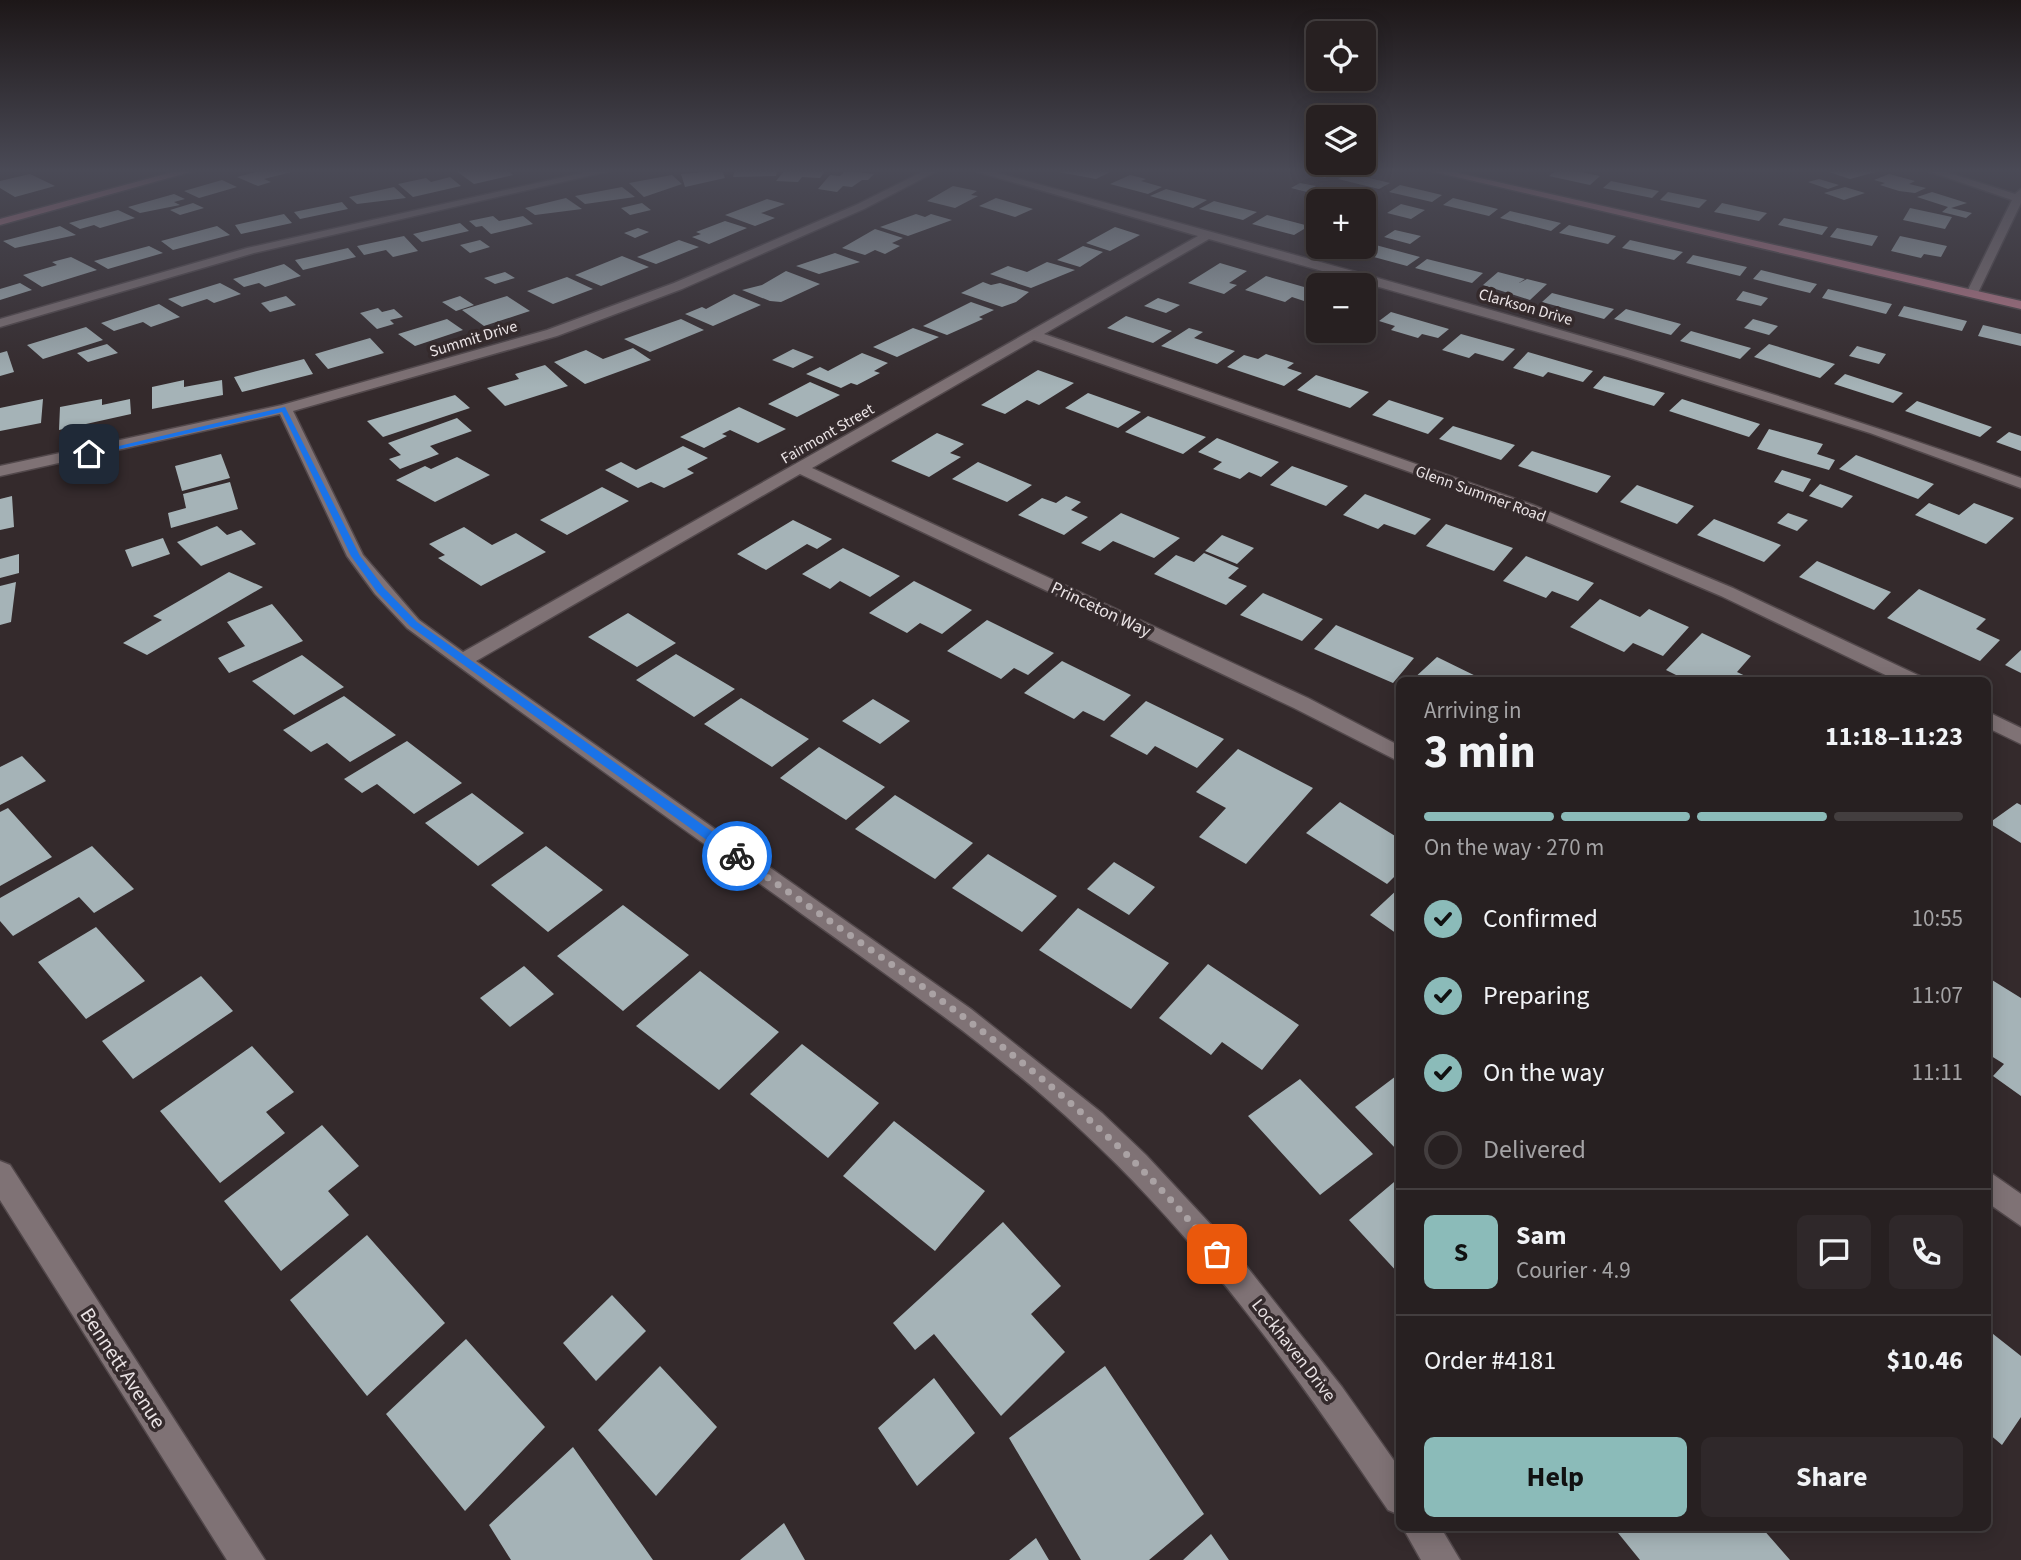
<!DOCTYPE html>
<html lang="en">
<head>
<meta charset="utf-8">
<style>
	:root { --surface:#272021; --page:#2f282a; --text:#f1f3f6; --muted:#a4a3a5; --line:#433e3f; --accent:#8bbbb9 }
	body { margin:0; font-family:"Source Sans 3",sans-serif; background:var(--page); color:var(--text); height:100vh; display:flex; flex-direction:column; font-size:26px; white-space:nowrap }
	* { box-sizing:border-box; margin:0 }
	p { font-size:23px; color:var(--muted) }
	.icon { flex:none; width:38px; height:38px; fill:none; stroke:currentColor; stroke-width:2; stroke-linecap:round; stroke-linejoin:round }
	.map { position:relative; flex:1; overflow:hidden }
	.panel { position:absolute; left:1396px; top:677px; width:595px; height:854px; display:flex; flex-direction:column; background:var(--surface); border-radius:10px; box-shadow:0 4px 18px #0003,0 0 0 2px var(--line) }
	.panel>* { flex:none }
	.buttons { position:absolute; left:1306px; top:21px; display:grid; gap:14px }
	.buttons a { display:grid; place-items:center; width:70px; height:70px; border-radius:10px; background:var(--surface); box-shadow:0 4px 18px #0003,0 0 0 2px var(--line); font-size:35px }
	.pin { position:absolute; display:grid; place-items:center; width:60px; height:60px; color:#fff; margin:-30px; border-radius:14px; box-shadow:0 4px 10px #0006 }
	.courier { position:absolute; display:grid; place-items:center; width:70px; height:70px; margin:-35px; border:5px solid #1a73e8; border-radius:50%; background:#fff; color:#222; box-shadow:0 2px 9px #0007 }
	.summary em { font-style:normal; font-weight:700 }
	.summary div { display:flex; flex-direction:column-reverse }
	.summary { display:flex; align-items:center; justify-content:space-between; height:119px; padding:0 28px }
	h1 { font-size:46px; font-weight:700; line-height:52px }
	.bar { display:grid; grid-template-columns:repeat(4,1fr); gap:10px 7px; align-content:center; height:84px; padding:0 28px }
	.bar i { height:9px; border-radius:5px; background:var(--line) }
	.bar .current { background:var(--accent) }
	.bar p { grid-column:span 4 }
	.line { display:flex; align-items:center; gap:18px; padding:0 28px; border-top:2px solid var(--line) }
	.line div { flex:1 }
	.round { display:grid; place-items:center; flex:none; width:74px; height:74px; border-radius:10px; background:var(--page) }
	ol { padding:0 28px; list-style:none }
	li { display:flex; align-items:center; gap:21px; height:77px }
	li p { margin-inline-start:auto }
	li .icon { padding:7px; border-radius:50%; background:var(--accent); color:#111; stroke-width:4 }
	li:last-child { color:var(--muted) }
	li i { width:38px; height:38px; border:4px solid var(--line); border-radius:50% }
	.cta { display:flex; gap:14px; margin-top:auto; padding:14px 28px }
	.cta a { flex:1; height:80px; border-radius:10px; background:var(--accent); color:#111; font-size:28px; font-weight:700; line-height:80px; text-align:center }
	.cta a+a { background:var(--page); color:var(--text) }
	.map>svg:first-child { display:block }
	.building { fill:#a5b3b7 }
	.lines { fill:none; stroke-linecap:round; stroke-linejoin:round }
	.street-casing { stroke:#52484b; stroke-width:3 }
	.primary-casing { stroke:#52484b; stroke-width:3 }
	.street { fill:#7f7275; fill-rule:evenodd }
	.primary { fill:#b7798a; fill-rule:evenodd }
	.route { fill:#1a73e8 }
	.done { stroke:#aaa2a4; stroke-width:7; stroke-dasharray:0 12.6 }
	.labels { text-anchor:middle; stroke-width:7; stroke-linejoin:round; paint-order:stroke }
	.far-street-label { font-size:16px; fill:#eae3e5; stroke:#342a2c }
	.street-label { font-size:18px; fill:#eae3e5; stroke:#342a2c }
	.near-street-label { font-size:21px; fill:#eae3e5; stroke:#342a2c }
</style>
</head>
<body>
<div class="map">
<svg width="2021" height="1560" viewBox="0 0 2021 1560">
	<rect width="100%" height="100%" fill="#342a2c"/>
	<path class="building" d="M263 170H287L291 172 264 179 271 182 258 186 237 177Z
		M455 170H507L513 175 474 184Z
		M735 170H777L776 176 733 177Z
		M785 170H810L825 171 820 178 802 177 798 182 776 181Z
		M1063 170H1102L1110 172 1096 179 1059 172Z
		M1297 170H1338L1325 178Z
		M1557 170H1571L1600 176 1590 185 1549 176Z
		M1836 170H1879V171L1850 179 1829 172Z
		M722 171 725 178 685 187 681 174Z
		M845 171 874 174 868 180H862L852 187 843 186 837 192 818 189 830 175 840 176Z
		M1349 173 1390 183 1379 189 1338 179Z
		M30 174 55 186 15 197 0 188V181Z
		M1889 174 1915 181 1909 184 1926 188 1915 193 1899 191 1880 185 1885 183 1874 180Z
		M672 175 682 184 644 197 629 183Z
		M1130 175 1146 179 1141 181 1162 187 1148 194 1110 184Z
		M450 177 461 186 413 197 398 184 426 178 431 182Z
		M1819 179 1839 185 1828 189 1808 182Z
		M222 180 237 187 199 198 184 191Z
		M1611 181 1659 191 1652 198 1603 188Z
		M1300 183 1316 186 1307 192 1291 188Z
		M1400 185 1442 195 1432 202 1389 192Z
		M953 186 977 191 971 195 978 196 955 208 927 201Z
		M394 187 406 198 357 204 349 197Z
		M622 187 635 197 585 204 575 196Z
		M1845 187 1865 193 1844 200 1824 193Z
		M1166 189 1207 200 1193 208 1150 196Z
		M1668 192 1707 200 1699 208 1660 200Z
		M1932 192 1967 203 1951 208 1972 213 1966 218 1942 212 1948 207 1917 197Z
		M174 194 185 199 174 202 180 205 140 213 128 207Z
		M566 198 582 209 535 215 525 208Z
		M996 198 1013 203 1033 209 1015 217 979 206Z
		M1453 198 1498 209 1489 216 1443 205Z
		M767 199 785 204 761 213 775 218 755 226 725 215Z
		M1214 201 1257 212 1243 220 1199 209Z
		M342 202 348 209 300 219 294 212Z
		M193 203 204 208 180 215 170 210Z
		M642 203 651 210 630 215 621 208Z
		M1722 203 1767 213 1759 221 1714 212Z
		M1401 204 1425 210 1411 219 1387 213Z
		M1910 208 1952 217 1945 229 1903 220Z
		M118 210 135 218 100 228 94 225 80 229 69 223Z
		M1510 211 1561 223 1551 231 1500 218Z
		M284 214 292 223 241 234 235 225Z
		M916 214 925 217 931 214 952 220 908 236 880 227Z
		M1267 215 1309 226 1294 235 1252 224Z
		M493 216 499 221 523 216 533 224 491 234 482 226 476 227 469 221Z
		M1784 218 1828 227 1822 235 1778 225Z
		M725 221 747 228 709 244 692 237 701 234 696 232Z
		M460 223 469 231 422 242 413 234Z
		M1569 225 1616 236 1608 244 1559 233Z
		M60 226 76 235 15 248 3 241Z
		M217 226 230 235 173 250 161 241Z
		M1115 227 1140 235 1110 251 1086 243Z
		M638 228 649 232 635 238 624 233Z
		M1837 228 1878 236 1872 246 1830 237Z
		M875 229 903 238 892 243 900 246 885 254 875 250 865 255 842 248Z
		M1395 230 1421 236 1410 244 1384 237Z
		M404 236 418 251 393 257 386 250 364 255 357 246Z
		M1900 236 1947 246 1941 257 1924 254 1921 258 1891 251Z
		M480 240 490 247 470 253 460 245Z
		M679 240 699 247 656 264 637 257Z
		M1630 240 1683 252 1674 260 1622 248Z
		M1372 244 1420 257 1407 266 1359 253Z
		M149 246 163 253 108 269 94 261Z
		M1083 246 1103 252 1080 267 1057 260Z
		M348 248 356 257 303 270 295 260Z
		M835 253 860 262 819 274 796 266Z
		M1693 255 1747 267 1740 276 1686 263Z
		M622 256 649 267 601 286 575 275Z
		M71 257 97 270 42 287 23 275 57 265 52 262Z
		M1427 259 1483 273 1472 283 1415 268Z
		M1047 262 1075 270 1031 288 990 274 1008 266 1027 272Z
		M1220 263 1247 271 1229 283 1237 285 1224 294 1188 283Z
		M284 264 301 276 265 287 259 283 244 287 233 279Z
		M1761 270 1817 284 1810 293 1753 279Z
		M786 271 820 284 781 302 770 301 742 290 762 285Z
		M505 272 515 278 495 284 484 278Z
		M1498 272 1525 279 1519 283 1527 279 1547 284 1530 300 1483 285Z
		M1266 276 1318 291V294L1307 302 1292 297 1285 302 1245 290Z
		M567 277 593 289 553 304 527 291Z
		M983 282 991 285 1000 283 1029 292 1016 302 1002 307 961 293Z
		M20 283 32 290 0 300V289Z
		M220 283 241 294 214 303 207 299 182 307 168 299Z
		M1828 289 1892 304 1886 314 1822 298Z
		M1743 291 1768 298 1761 306 1736 300Z
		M1552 293 1614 309 1604 319 1542 302Z
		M734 294 761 305 713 326 685 314 702 307 706 309Z
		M286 296 296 305 270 312 261 303Z
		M460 296 474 305 456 311 442 302Z
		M507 296 530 311 484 326 462 310Z
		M1158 298 1180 305 1166 313 1144 306Z
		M971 302 994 310 979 317 983 319 947 335 923 326Z
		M159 304 180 317 151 327 143 322 114 331 101 323Z
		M1904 306 1967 321 1962 331 1898 316Z
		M1363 307 1378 311 1363 322Z
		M378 308 382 312 394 309 403 317 390 320 394 324 377 329 360 313Z
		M1626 309 1681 324 1671 335 1614 319Z
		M1391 312 1449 329 1438 338 1422 334 1418 338 1391 330 1395 326 1379 321Z
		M1126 316 1172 331 1153 343 1107 328Z
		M447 319 463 330 415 346 398 334Z
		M681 319 704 330 650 352 624 339Z
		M1753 319 1778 326 1769 335 1744 328Z
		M1983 325 2021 334V346L1978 336Z
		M86 327 103 340 43 359 27 345Z
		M913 328 939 337 897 357 873 347Z
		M1189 328 1203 332 1194 338 1235 351 1217 364 1161 346Z
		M1691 331 1751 348 1740 359 1680 341Z
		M1461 334 1515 349 1503 361 1475 353 1469 358 1442 350Z
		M370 338 384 353 328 369 315 354Z
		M107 344 118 353 88 362 77 353Z
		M1769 344 1835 364 1820 378 1754 357Z
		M1857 346 1886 354 1879 364 1849 356Z
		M633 348 651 360 585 384 554 362 586 350 603 359Z
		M793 349 814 357 793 368 772 360Z
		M7 351 14 372 0 376V353Z
		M1528 352 1593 371 1583 382 1548 372 1543 377 1513 368Z
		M862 353 888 363 874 371 880 373 857 385 851 383 841 388 806 374 820 367 828 371Z
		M1266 354 1294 363 1287 368 1302 373 1284 386 1227 367 1244 355 1258 359Z
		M304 359 313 374 242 392 234 377Z
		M545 365 568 386 505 406 487 388 519 379 515 374Z
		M1038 370 1074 383 1039 405 1027 400 1005 414 981 405Z
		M1845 374 1903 393 1893 403 1834 384Z
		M1316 375 1369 392 1350 408 1297 390Z
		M1604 376 1665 393 1654 406 1593 388Z
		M184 380V387L222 380 223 395 152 409V387Z
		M810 382 840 395 797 417 768 404Z
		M1088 393 1141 412 1118 428 1065 408Z
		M455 395 470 408 383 437 367 421Z
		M43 399 41 423 0 431V408Z
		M102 399V405L130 399 131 414 59 430 60 407Z
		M1682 399 1760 424 1749 437 1669 411Z
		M1389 400 1444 418 1428 434 1372 415Z
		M1917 401 1992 427 1980 437 1905 411Z
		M739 407 786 429 758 443 730 430 722 434 727 436 704 448 680 437Z
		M1148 416 1206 437 1183 454 1125 432Z
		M457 418 472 431 430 446 439 454 400 469 389 459 401 455 388 443Z
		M1453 426 1515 445 1501 460 1439 439Z
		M1769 429 1823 444 1817 454 1835 460 1829 470 1757 449Z
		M2009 432 2021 436V451L1996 442Z
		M937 433 964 444 950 453 961 457 929 477 891 461Z
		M1217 438 1279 462 1261 477 1249 472 1240 479 1213 469 1222 462 1198 452Z
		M683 446 708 458 687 469 694 473 664 488 651 482 638 488 605 470 621 462 636 470Z
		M1532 451 1611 476 1597 493 1518 466Z
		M221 454 230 478 182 491 175 466Z
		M1856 455 1934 484 1918 499 1839 469Z
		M457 457 490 475 435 502 396 480 425 466 431 469Z
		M978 462 1032 485 1007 502 952 479Z
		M1292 466 1348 486 1326 506 1270 485Z
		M1782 470 1811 479 1803 492 1774 482Z
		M230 482 238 509 171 528 168 513 186 508 183 494Z
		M1820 484 1853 496 1842 508 1809 496Z
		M1637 485 1694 506 1677 524 1620 502Z
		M602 487 629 501 567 535 540 520Z
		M1365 494 1431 519 1415 535 1384 524 1378 529 1343 515Z
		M12 496 14 527 0 530V499Z
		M1066 496 1081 502 1071 510 1088 517 1064 535 1018 515 1042 498 1056 503Z
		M1929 503 1959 515 1974 503 2014 518 1986 544 1915 515Z
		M1121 513 1180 538 1154 558 1113 541 1100 551 1081 543Z
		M1788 513 1808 520 1797 531 1777 523Z
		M1714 519 1781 545 1764 562 1697 535Z
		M793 520 832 539 817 549 807 544 766 570 737 554Z
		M1446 524 1513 548 1494 571 1426 546Z
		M217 526 227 535 241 530 256 544 201 566 177 542Z
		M464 527 492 545 516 533 546 552 481 586 438 558 445 555 429 544Z
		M1222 535 1254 548 1237 564 1205 551Z
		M163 538 170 554 132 567 125 550Z
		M843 548 900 576 870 597 840 581 830 589 802 574Z
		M1204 553 1239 568 1228 578 1247 586 1226 605 1154 574 1176 555 1194 562Z
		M19 554V573L0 578V559Z
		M1526 556 1594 583 1578 601 1552 591 1546 598 1503 581Z
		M1817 561 1891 592 1874 610 1799 577Z
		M229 572 263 587 147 655 123 643 162 620 153 616Z
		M914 581 972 610 942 634 920 623 907 633 869 613Z
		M16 582 11 622 0 625V586Z
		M1919 589 1986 619 1976 629 2000 640 1980 661 1887 618Z
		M1263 593 1323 619 1302 641 1240 615Z
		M1600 599 1640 617 1649 609 1689 627 1663 656 1633 643 1624 652 1570 627Z
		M272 604 303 641 229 673 218 658 245 646 227 622Z
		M628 613 676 643 637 667 588 637Z
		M987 620 1054 653 1028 675 1014 668 1001 679 947 651Z
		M1336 625 1414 658 1393 683 1314 649Z
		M1702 633 1751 656 1737 672 1756 681H1688L1666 670Z
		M2021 650V673L2005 665Z
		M676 654 735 689 694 717 636 680Z
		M302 655 344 687 294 715 252 681Z
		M1437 657 1486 681H1411Z
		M1062 661 1131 695 1104 721 1083 711 1074 719 1024 693Z
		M344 696 396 735 350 762 327 743 311 752 283 730Z
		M741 698 809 739 772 767 704 724Z
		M873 699 910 721 880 744 842 721Z
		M1146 701 1224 739 1197 768 1155 746 1147 755 1110 736Z
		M407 741 462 783 414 814 377 784 362 793 344 779Z
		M819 747 885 787 846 820 780 778Z
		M1238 749 1313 788 1246 864 1199 837 1226 808 1196 792Z
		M22 756 46 781 0 805V767Z
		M472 793 524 833 478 866 425 823Z
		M895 795 973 843 935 879 855 829Z
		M1340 802 1400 839V871L1387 884 1306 833Z
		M2017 803 2021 805V843L1989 823Z
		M8 808 52 857 0 886V812Z
		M92 846 134 889 94 913 79 897 13 936 0 921V898Z
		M546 846 603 890 548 932 491 885Z
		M988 854 1057 896 1022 932 952 888Z
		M1114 862 1155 887 1129 915 1087 889Z
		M1400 887V936L1370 915Z
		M623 905 689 955 623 1011 557 956Z
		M1078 908 1169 963 1131 1009 1039 950Z
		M96 927 145 981 86 1019 38 962Z
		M1208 964 1299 1025 1262 1070 1222 1042 1211 1055 1159 1018Z
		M524 966 554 994 510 1027 480 998Z
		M700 971 779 1032 719 1090 636 1026Z
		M201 976 233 1011 133 1079 102 1041Z
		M1992 980 2021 998V1096L1993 1076 2004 1064 1988 1054V984Z
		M802 1044 879 1103 828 1158 750 1094Z
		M252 1046 294 1092 266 1112 285 1133 220 1183 160 1111Z
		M1400 1073V1153L1355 1107Z
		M1300 1079 1373 1154 1320 1195 1248 1116Z
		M894 1121 985 1191 935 1251 843 1176Z
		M322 1125 359 1166 328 1191 349 1215 281 1271 224 1201Z
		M1400 1177V1275L1349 1220Z
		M1003 1222 1061 1286 1031 1314 1065 1352 1001 1416 934 1334 915 1350 893 1323Z
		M367 1235 445 1323 367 1396 290 1300Z
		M612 1295 646 1331 596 1381 563 1343Z
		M1988 1330 2021 1356V1417L2002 1445 1988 1433Z
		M466 1339 545 1427 465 1511 386 1414Z
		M660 1366 717 1427 656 1496 598 1430Z
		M1105 1366 1204 1514 1149 1560H1081L1009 1438Z
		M934 1378 975 1433 917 1486 878 1428Z
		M573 1447 653 1560H511L489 1525Z
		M784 1523 805 1560H740Z
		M1614 1528H1762L1790 1560H1640Z
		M1211 1534 1229 1560H1183Z
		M1036 1538 1049 1560H1009Z"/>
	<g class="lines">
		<defs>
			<path id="street" d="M595 170H614L254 253 0 327V319L247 248Z
				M926 170H939L864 209 682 289 557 336 293 411 363 555 419 620 463 652 1198 236 971 170H987C1334 267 1683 356 2021 478V488L1870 433 1627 357 1209 239 1044 334 1533 505 1733 588 1922 677 1924 681H1898L1721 596 1521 511 1034 340 812 468 1308 698 1400 746V762L1294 708 800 474 476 661 971 1009 1102 1113 1146 1155 1228 1243 1342 1387 1400 1469V1515L1388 1510C1297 1375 1202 1242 1082 1131 996 1050 898 983 802 914 670 819 537 725 407 628L375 594 347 556 280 414 0 476V466L282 405 547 330 674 283 856 205Z
				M1925 170H1940L2015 194 2021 189V203L1976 297 1966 294 2012 200Z
				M1988 712 2021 728V744L1988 728Z
				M0 1161 10 1165 265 1560H227L0 1200Z
				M1988 1171 2021 1194V1226L1988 1203Z
				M1403 1528H1441L1460 1560H1421Z"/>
			<path id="primary" d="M180 170H197L0 225V219Z
				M1427 170H1445L2021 301V309Z"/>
		</defs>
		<use href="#street" class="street-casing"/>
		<use href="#primary" class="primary-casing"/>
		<use href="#street" class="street"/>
		<use href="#primary" class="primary"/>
	</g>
	<linearGradient id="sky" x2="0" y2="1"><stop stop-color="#1d1718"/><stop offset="0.44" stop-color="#4a4a56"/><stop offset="1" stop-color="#4a4a56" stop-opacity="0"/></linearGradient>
	<rect width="2021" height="388" fill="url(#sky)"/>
	<path class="route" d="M285 407 360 556 384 588 417 622 741 852V859H733L410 626 377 592 351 556 282 412 89 456 85 454Z"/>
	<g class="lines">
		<path class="done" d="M737 856C904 974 1089 1092 1217 1254"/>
	</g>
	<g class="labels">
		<g class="far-street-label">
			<text transform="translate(1526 306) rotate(16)" y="6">Clarkson Drive</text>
			<text transform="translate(473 338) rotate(-17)" y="6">Summit Drive</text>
			<text transform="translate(827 433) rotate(-30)" y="6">Fairmont Street</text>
			<text transform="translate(1481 493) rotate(20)" y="6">Glenn Summer Road</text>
		</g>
		<g class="street-label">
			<text transform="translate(1101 609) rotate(25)" y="6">Princeton Way</text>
			<text transform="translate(1294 1350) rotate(52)" y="6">Lockhaven Drive</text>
		</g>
		<g class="near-street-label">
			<text transform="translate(123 1368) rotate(57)" y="7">Bennett Avenue</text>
		</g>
	</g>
</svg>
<div class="buttons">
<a><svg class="icon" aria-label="locate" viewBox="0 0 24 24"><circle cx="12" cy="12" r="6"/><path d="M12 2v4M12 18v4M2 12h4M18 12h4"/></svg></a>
<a><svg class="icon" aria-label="layers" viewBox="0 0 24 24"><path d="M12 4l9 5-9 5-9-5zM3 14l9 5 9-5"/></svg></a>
<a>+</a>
<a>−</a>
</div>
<div class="pin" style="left:1217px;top:1254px;background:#ea580c"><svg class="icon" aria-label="bag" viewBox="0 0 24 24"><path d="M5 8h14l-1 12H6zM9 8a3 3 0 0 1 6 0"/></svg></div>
<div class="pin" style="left:89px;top:454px;background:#1f2937"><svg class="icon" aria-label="home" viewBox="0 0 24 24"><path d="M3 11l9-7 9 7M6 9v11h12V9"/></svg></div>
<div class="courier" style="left:737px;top:856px"><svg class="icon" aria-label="bike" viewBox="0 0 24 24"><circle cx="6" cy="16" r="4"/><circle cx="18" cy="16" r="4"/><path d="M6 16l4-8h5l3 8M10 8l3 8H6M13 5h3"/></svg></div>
<section class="panel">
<div class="summary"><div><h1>3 min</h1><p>Arriving in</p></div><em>11:18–11:23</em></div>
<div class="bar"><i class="current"></i><i class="current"></i><i class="current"></i><i></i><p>On the way · 270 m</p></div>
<ol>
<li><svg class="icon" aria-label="check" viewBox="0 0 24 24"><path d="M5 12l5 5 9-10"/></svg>Confirmed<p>10:55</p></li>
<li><svg class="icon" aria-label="check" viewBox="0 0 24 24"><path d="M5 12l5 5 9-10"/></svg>Preparing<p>11:07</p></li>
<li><svg class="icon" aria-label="check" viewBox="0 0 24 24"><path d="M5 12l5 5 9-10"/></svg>On the way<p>11:11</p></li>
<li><i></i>Delivered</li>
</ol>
<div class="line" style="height:126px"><b class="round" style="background:var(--accent);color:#111">S</b><div><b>Sam</b><p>Courier · 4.9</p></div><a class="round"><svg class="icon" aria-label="chat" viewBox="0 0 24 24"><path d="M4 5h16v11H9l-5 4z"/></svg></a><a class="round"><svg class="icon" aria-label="phone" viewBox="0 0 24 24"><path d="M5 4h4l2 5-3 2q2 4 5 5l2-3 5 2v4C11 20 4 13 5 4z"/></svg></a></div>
<div class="line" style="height:91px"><div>Order #4181</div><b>$10.46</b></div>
<div class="cta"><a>Help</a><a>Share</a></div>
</section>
</div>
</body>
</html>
